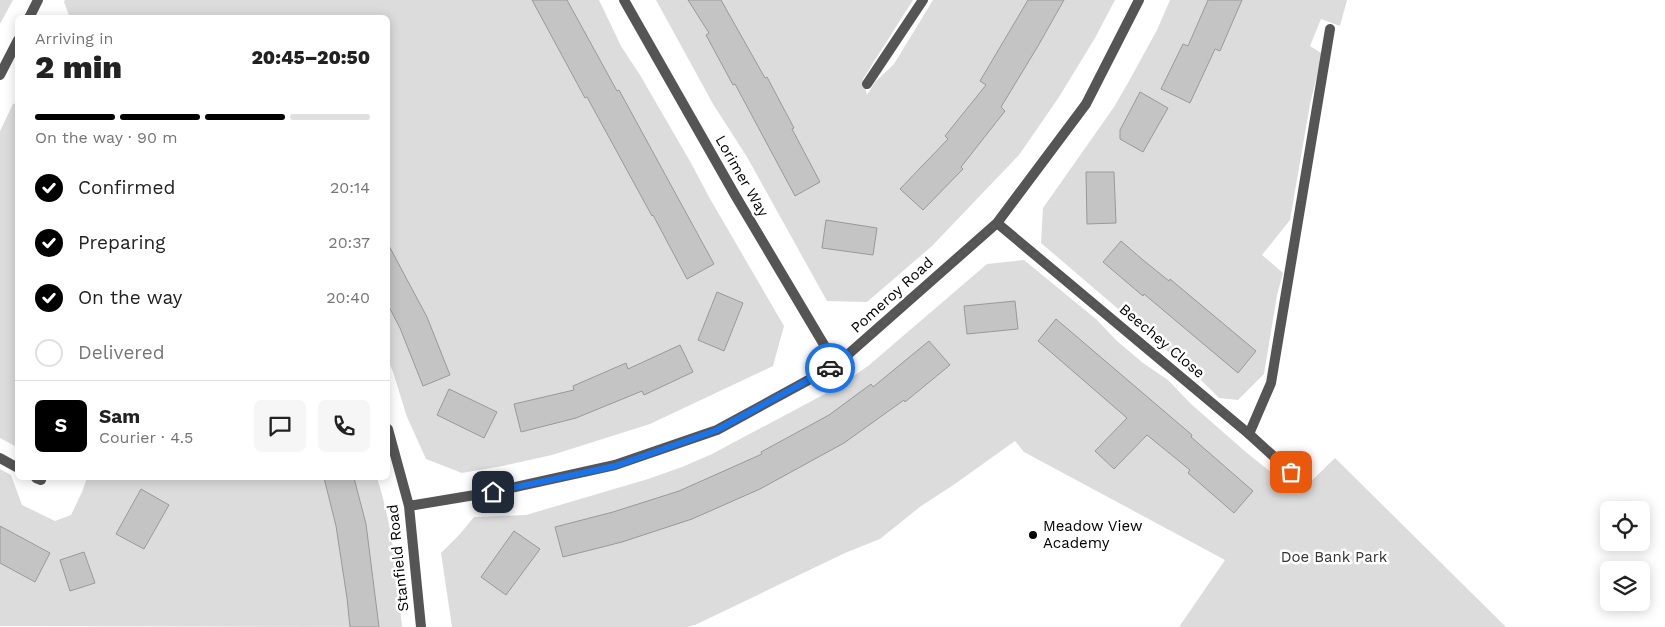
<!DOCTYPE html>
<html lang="en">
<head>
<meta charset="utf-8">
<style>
	:root { --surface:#fff; --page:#f6f6f6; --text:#222; --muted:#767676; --line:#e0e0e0; --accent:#000 }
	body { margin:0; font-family:"Work Sans",sans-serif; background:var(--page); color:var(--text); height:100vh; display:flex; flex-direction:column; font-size:19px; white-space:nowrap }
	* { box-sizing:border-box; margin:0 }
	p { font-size:16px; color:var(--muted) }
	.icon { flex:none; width:28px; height:28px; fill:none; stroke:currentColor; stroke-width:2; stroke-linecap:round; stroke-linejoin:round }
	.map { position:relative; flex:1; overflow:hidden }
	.drawer { position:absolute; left:15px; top:15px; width:375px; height:465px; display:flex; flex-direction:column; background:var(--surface); border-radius:8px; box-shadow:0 2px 12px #0003 }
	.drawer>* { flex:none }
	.fabs { position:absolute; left:1600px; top:501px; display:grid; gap:10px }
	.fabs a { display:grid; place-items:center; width:50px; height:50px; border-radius:8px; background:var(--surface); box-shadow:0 2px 12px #0003; font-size:25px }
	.pin { position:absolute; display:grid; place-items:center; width:42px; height:42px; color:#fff; margin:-21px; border-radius:10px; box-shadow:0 2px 8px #0006 }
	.courier { position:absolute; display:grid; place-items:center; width:50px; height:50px; margin:-25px; border:4px solid #1a73e8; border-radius:50%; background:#fff; color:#222; box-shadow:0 1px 6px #0007 }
	.overview em { font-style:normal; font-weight:800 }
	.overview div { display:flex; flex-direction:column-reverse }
	.overview { display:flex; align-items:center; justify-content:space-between; height:85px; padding:0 20px }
	h1 { font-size:32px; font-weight:800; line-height:38px }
	.bar { display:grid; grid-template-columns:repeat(4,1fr); gap:8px 5px; align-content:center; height:60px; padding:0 20px }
	.bar i { height:6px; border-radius:4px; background:var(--line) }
	.bar .selected { background:var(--accent) }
	.bar p { grid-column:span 4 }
	.line { display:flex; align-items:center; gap:12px; padding:0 20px; border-top:1px solid var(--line) }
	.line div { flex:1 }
	.round { display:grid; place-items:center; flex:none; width:52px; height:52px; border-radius:8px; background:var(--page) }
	ol { padding:0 20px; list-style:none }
	li { display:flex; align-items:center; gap:15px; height:55px }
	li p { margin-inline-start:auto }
	li .icon { padding:5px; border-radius:50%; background:var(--accent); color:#fff; stroke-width:4 }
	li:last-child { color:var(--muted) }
	li i { width:28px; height:28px; border:2px solid var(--line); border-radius:50% }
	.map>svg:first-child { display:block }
	.green { fill:#dcdcdc }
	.building { fill:#c4c4c4; stroke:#999 }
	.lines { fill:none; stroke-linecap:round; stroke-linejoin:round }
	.service { stroke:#555; stroke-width:10 }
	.minor { stroke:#555; stroke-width:10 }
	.done { stroke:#595959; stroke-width:5; stroke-dasharray:0 9 }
	.route { stroke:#1a73e8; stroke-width:6 }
	.poi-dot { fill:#000; stroke:#fff; stroke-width:2 }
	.labels { text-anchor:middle; stroke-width:5; stroke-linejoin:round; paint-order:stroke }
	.street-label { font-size:15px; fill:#000; stroke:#fff }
	.poi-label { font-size:15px; fill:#000; stroke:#fff; text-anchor:start }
	.park-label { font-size:15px; fill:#333; stroke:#fff }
</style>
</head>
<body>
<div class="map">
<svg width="1665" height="627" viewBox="0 0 1665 627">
	<rect width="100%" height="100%" fill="#fff"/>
	<path class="green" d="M0 0H13L0 24Z
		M65 0H599L621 46 640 75 691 163 709 197 784 326 773 366 650 424 552 455 502 466 462 473 426 459 407 417 393 372 388 361V18H70L64 2Z
		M656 0H913L863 79 867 95 875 82 894 64 933 0H1115L1095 38 1059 97 1019 155 932 246 867 302 827 301 747 157 713 104Z
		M1170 0H1347L1340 26 1321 19 1310 46 1326 56 1319 67 1310 104 1290 220 1262 255 1283 273 1277 295 1264 374 1238 400 1219 398 1200 379 1041 243 1043 208 1114 107 1129 81 1157 30Z
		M17 103H18L17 447 0 438V131L13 104Z
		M1024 260 1096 319 1117 341 1143 363 1168 380 1191 404 1247 453 1298 494 1335 458 1506 627H1179L1225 560 1024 452 1015 441 952 486 921 506 880 539 845 553 695 625 686 627H452L441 553 460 534 474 517 526 515 648 479 682 467 712 454 836 388 868 366 987 264Z
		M0 469 11 475 22 505 55 521 71 515 82 492 87 478H377C393 526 397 577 402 627L0 626Z"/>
	<path class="building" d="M532 0H567L617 91 619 90 714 264 687 279 653 215 652 216 587 97 585 98Z
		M688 0H721L765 78 767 77 794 128 792 129 820 182 795 196 735 84 733 85 706 35 709 33Z
		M1028 0H1064L1038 46 1001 107 1005 111 961 167 963 169 923 210 900 189 948 139 945 136 986 85 980 81Z
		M1208 0H1242L1220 51 1215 49 1190 103 1161 89 1183 44 1188 46Z
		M1140 92 1168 108 1143 152 1120 139V130Z
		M1086 172H1114L1116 223 1087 224Z
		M826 220 877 228 873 255 822 248Z
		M1121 241 1143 260 1169 281 1170 279 1256 351 1238 373 1144 294 1143 296 1103 262Z
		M388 244 427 317 450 375 423 386 400 328 388 305Z
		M717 292 743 303 724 351 698 340Z
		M1015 301 1018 329 967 334 964 306Z
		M1056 319 1192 435 1191 437 1253 491 1234 513 1188 473 1190 470 1147 435 1114 469 1095 451 1127 418 1038 341Z
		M929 341 950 365 905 402 904 400 844 443 760 489 692 519 622 542 563 557 555 527 613 512 679 491 762 454 761 452 829 415 871 384 873 387Z
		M680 345 693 372 644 395 642 391 576 418 521 432 514 404 574 390 573 386 626 363 628 369Z
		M449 389 497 412 484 438 437 415Z
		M324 478H354L366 524 379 627H350L347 598 336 526Z
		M141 489 169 505 144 549 116 534Z
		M0 526 50 553 35 582 0 563Z
		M514 531 540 549 506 595 481 577Z
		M84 552 95 583 70 591 60 560Z"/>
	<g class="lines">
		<path class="service" d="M867 84 923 0
			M1249 434 1271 383 1330 29"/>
		<path class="minor" d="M624 0 735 195 836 365
			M29 18 38 0
			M0 75 18 40
			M997 223 1249 434 1305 485
			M388 429 409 506 421 627
			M0 458 18 468
			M36 478 41 480
			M409 506 493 492 615 465 717 430 836 365 997 223 1086 104 1139 0"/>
	</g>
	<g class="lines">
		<path class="done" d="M830 368 836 365 997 223 1249 434 1291 472"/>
		<path class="route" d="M493 492 615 466 717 430 830 368"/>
	</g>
	<circle class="poi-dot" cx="1033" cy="535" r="5"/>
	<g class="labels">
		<g class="street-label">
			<text transform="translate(742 176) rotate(60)" y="5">Lorimer Way</text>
			<text transform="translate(892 295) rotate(-42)" y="5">Pomeroy Road</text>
			<text transform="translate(1162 341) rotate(40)" y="5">Beechey Close</text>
			<text transform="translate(398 558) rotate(-96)" y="5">Stanfield Road</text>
		</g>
		<g class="poi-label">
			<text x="1043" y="531">Meadow View<tspan x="1043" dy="17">Academy</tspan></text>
		</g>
		<g class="park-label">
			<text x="1334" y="562">Doe Bank Park</text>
		</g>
	</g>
</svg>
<div class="fabs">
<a><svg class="icon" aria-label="locate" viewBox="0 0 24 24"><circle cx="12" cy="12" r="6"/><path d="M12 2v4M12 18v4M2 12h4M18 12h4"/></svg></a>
<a><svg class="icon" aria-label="layers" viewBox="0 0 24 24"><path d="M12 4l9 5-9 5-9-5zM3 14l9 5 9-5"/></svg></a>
</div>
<div class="pin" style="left:1291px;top:472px;background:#ea580c"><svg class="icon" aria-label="bag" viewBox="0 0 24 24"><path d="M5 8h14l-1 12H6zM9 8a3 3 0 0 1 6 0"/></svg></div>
<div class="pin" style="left:493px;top:492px;background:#1f2937"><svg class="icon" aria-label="home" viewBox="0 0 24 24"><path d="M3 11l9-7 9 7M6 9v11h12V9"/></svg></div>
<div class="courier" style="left:830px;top:368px"><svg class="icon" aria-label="car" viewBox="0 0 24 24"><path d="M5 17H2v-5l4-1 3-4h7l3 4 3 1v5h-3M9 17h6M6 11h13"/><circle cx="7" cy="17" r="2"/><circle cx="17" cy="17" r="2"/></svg></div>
<section class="drawer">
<div class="overview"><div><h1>2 min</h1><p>Arriving in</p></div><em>20:45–20:50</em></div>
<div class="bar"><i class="selected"></i><i class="selected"></i><i class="selected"></i><i></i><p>On the way · 90 m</p></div>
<ol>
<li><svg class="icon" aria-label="check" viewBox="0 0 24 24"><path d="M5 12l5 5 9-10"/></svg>Confirmed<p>20:14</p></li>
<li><svg class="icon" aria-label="check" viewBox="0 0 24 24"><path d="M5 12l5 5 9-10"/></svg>Preparing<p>20:37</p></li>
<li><svg class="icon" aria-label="check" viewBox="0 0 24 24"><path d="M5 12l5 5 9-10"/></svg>On the way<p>20:40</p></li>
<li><i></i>Delivered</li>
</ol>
<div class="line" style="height:90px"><b class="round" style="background:var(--accent);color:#fff">S</b><div><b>Sam</b><p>Courier · 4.5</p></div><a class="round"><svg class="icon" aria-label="chat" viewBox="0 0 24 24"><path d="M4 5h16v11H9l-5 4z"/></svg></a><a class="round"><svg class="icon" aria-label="phone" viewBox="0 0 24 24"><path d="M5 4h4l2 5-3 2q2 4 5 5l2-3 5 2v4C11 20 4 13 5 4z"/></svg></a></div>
</section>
</div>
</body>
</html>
